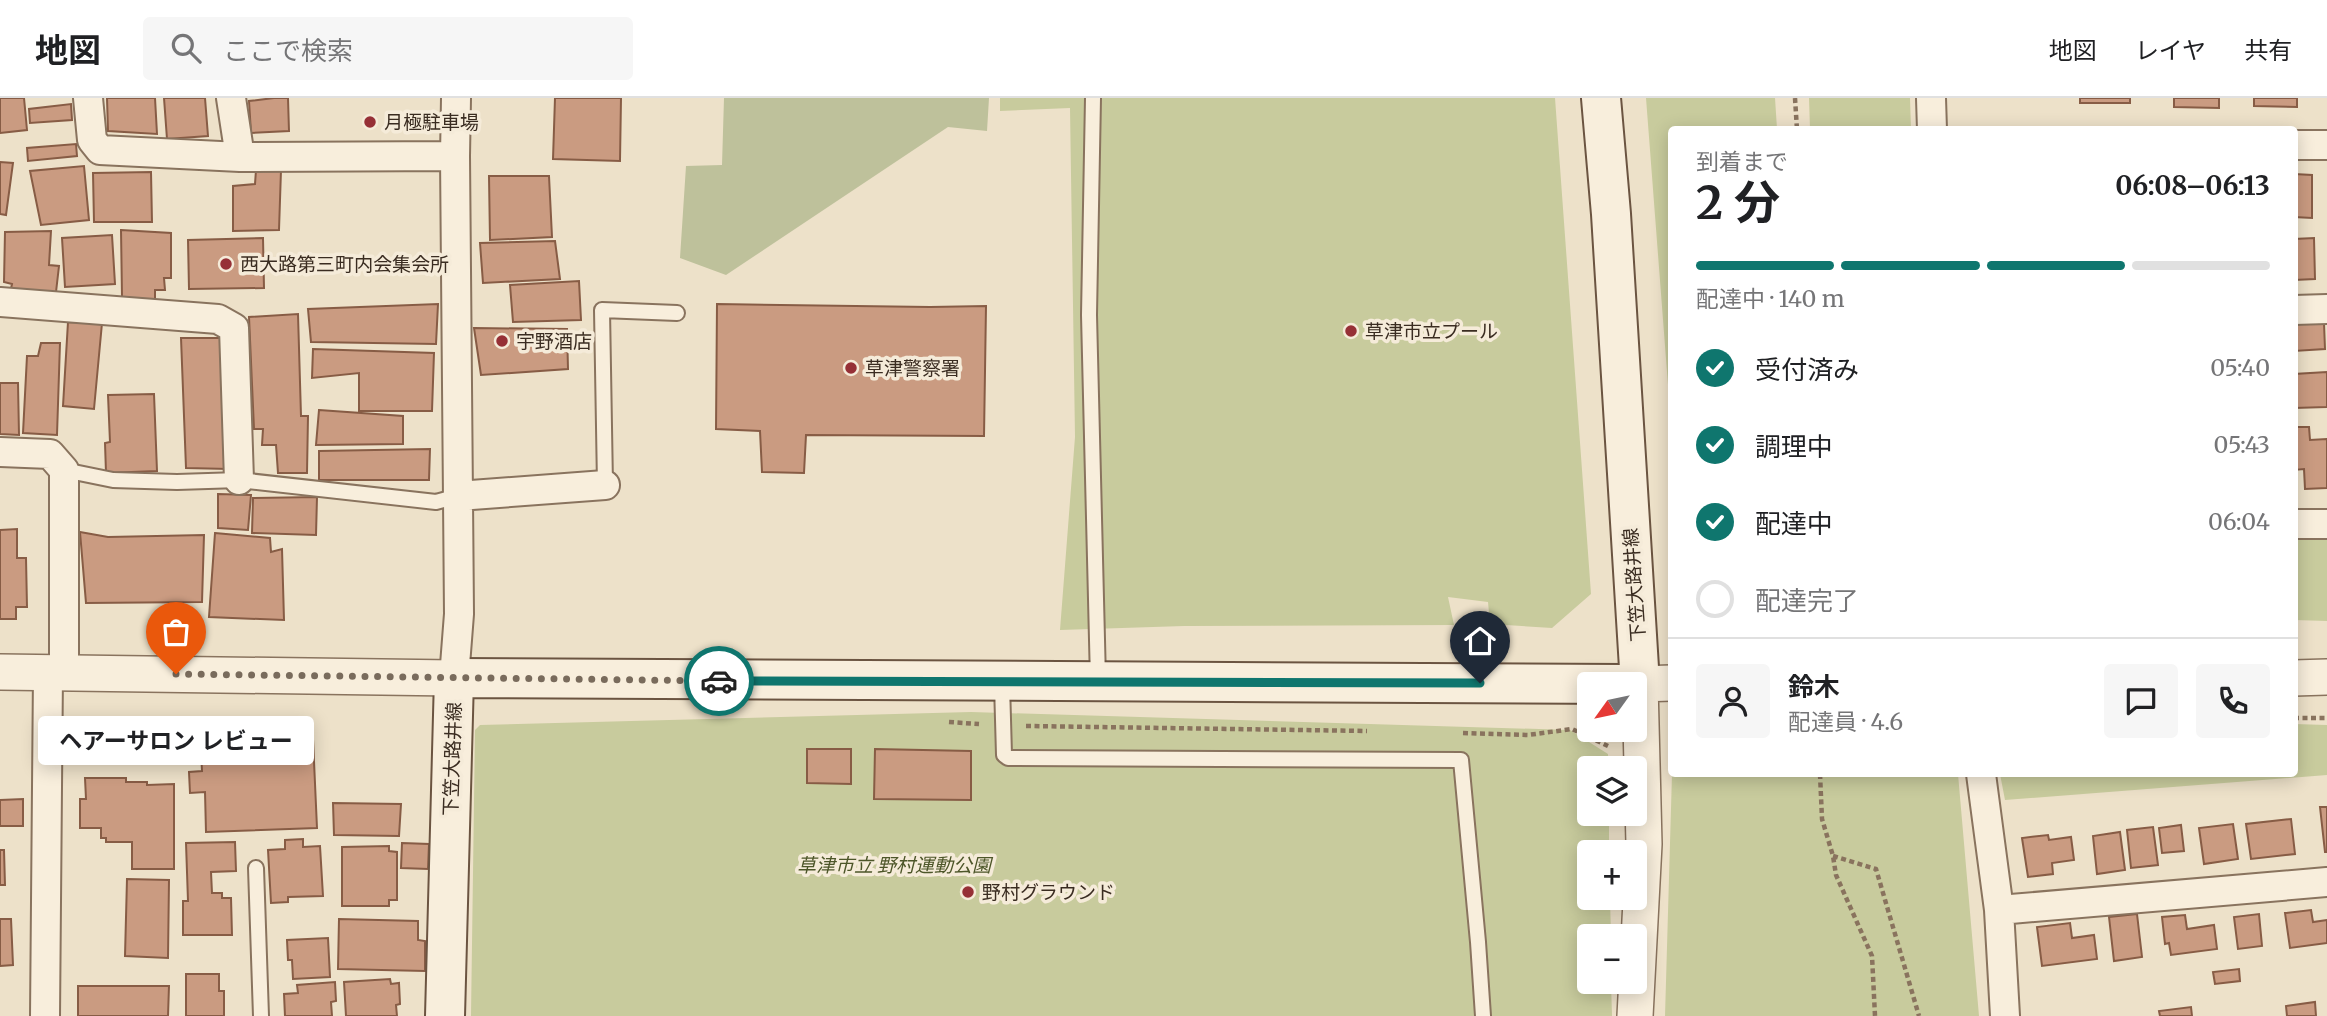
<!DOCTYPE html>
<html lang="ja">
<head>
<meta charset="utf-8">
<style>
	:root { --surface:#fff; --page:#f6f6f6; --text:#202124; --muted:#757577; --line:#e0e0e0; --accent:#0f766e }
	body { margin:0; font-family:Merriweather,"Noto Sans JP",serif; background:var(--page); color:var(--text); height:100vh; display:flex; flex-direction:column; font-size:26px; white-space:nowrap }
	* { box-sizing:border-box; margin:0 }
	p { font-size:23px; color:var(--muted) }
	.icon { flex:none; width:38px; height:38px; fill:none; stroke:currentColor; stroke-width:2; stroke-linecap:round; stroke-linejoin:round }
	.map { position:relative; flex:1; overflow:hidden }
	.drawer { position:absolute; left:1668px; top:28px; width:630px; height:651px; display:flex; flex-direction:column; background:var(--surface); border-radius:7px; box-shadow:0 4px 18px #0003 }
	.drawer>* { flex:none }
	.needle { width:46px; rotate:237deg }
	.fabs { position:absolute; left:1577px; top:574px; display:grid; gap:14px }
	.fabs a { display:grid; place-items:center; width:70px; height:70px; border-radius:7px; background:var(--surface); box-shadow:0 4px 18px #0003; font-size:35px }
	.pin { position:absolute; display:grid; place-items:center; width:60px; height:60px; color:#fff; margin:-72px -30px; border-radius:50% 50% 50% 0; rotate:-45deg; box-shadow:0 0 7px #0007 }
	.pin .icon { rotate:45deg }
	.courier { position:absolute; display:grid; place-items:center; width:70px; height:70px; margin:-35px; border:5px solid #0f766e; border-radius:50%; background:#fff; color:#222; box-shadow:0 2px 9px #0007 }
	.bubble { position:absolute; height:49px; border-radius:7px; background:var(--surface); box-shadow:0 4px 18px #0003; font-size:23px; font-weight:700; line-height:49px; text-align:center }
	.overview em { font-style:normal; font-weight:700 }
	.overview div { display:flex; flex-direction:column-reverse }
	.overview { display:flex; align-items:center; justify-content:space-between; height:119px; padding:0 28px }
	h1 { font-size:46px; font-weight:700; line-height:52px }
	.bar { display:grid; grid-template-columns:repeat(4,1fr); gap:10px 7px; align-content:center; height:84px; padding:0 28px }
	.bar i { height:9px; border-radius:5px; background:var(--line) }
	.bar .on { background:var(--accent) }
	.bar p { grid-column:span 4 }
	.line { display:flex; align-items:center; gap:18px; padding:0 28px; border-top:2px solid var(--line) }
	.line div { flex:1 }
	.round { display:grid; place-items:center; flex:none; width:74px; height:74px; border-radius:7px; background:var(--page) }
	ol { padding:0 28px; list-style:none }
	li { display:flex; align-items:center; gap:21px; height:77px }
	li p { margin-inline-start:auto }
	li .icon { padding:7px; border-radius:50%; background:var(--accent); color:#fff; stroke-width:4 }
	li:last-child { color:var(--muted) }
	li i { width:38px; height:38px; border:4px solid var(--line); border-radius:50% }
	header { display:flex; align-items:center; gap:42px; box-sizing:border-box; height:98px; padding:0 35px; background:var(--surface); border-bottom:2px solid var(--line) }
	header strong { font-size:33px }
	nav { display:flex; gap:38px; margin-inline-start:auto; font-size:24px }
	.search { width:490px; height:63px; background:var(--page); display:flex; align-items:center; gap:18px; box-sizing:border-box; padding:0 24px; border-radius:7px; color:var(--muted); font-size:26px }
	.map>svg:first-child { display:block }
	.green { fill:#c8cb9d }
	.cemetery { fill:#bec19b }
	.building { fill:#ca9b81; stroke:#875c45; stroke-width:2 }
	.lines { fill:none; stroke-linecap:round; stroke-linejoin:round }
	.service-casing { stroke:#89735e; stroke-width:18 }
	.minor-casing { stroke:#89735e; stroke-width:32 }
	.tertiary-casing { stroke:#89735e; stroke-width:38 }
	.secondary-casing { stroke:#6b5441; stroke-width:42 }
	.path { stroke:#89735e; stroke-width:4.5; stroke-dasharray:5 3.5; stroke-linecap:butt }
	.service { stroke:#f8eedc; stroke-width:14 }
	.minor { stroke:#f8eedc; stroke-width:28 }
	.tertiary { stroke:#f8eedc; stroke-width:35 }
	.secondary { stroke:#f8eedc; stroke-width:38 }
	.done { stroke:#796b5c; stroke-width:7; stroke-dasharray:0 12.6 }
	.route { stroke:#0f766e; stroke-width:9 }
	.poi-dot { fill:#963036; stroke:#f5ebd9; stroke-width:2.5 }
	.labels { text-anchor:middle; stroke-width:7; stroke-linejoin:round; paint-order:stroke }
	.poi-label { font-size:19px; fill:#3a2c21; stroke:#f5ebd9; text-anchor:start }
	.street-label { font-size:19px; fill:#3a2c21; stroke:#f5ebd9 }
	.park-label { font-size:19px; font-style:italic; fill:#4d5629; stroke:#f5ebd9 }
</style>
</head>
<body>
<header>
<strong>地図</strong>
<div class="search"><svg class="icon" aria-label="search" viewBox="0 0 24 24"><circle cx="10" cy="10" r="6"/><path d="M15 15l6 6"/></svg>ここで検索</div>
<nav><a>地図</a><a>レイヤ</a><a>共有</a></nav>
</header>
<div class="map">
<svg width="2327" height="918" viewBox="0 0 2327 918">
	<rect width="100%" height="100%" fill="#ede1c9"/>
	<path class="green" d="M1000 0H1555L1591 496 1552 530 1490 526 1488 504 1448 499 1454 527 1184 528 1060 532 1075 339 1070 10 1000 13Z
		M1646 0H1775L1777 31 1671 32V326Z
		M1809 0H1910L1911 31H1810Z
		M2327 433V523L2294 522V435Z
		M971 614 1570 632 1608 656V670H1589V716H1609V754H1589V800H1610L1611 838H1589V884H1611L1612 918H471L475 632 480 627Z
		M2294 626 2327 627V677L2005 702 2000 676H2294Z
		M1672 676H1958L1979 918H1665Z"/>
	<path class="cemetery" d="M724 0H989L987 33 948 29 726 177 680 160 686 68 722 67Z"/>
	<path class="building" d="M0 0H24L27 32 0 35Z
		M107 0H155L157 36 108 33Z
		M164 0H205L208 38 167 41Z
		M274 0H288L289 33 251 35 249 3Z
		M555 0H621L620 63 553 61Z
		M2080 0H2130V5H2080Z
		M2174 0H2219V10L2174 9Z
		M2254 0H2297V9L2254 8Z
		M71 6 72 22 30 25 29 11Z
		M76 46 77 58 28 63 27 50Z
		M0 64 13 65 6 117 0 116Z
		M84 68 89 122 41 127 30 73Z
		M256 72H281L279 132 233 133V88L255 86Z
		M151 74 152 124H94L93 75Z
		M2294 76 2312 77V120L2294 119Z
		M489 78H549L552 139 490 142Z
		M121 132 171 135V180H164L165 192H155V204L122 199Z
		M51 133 49 167 59 168 56 194 10 195 12 186 4 184 5 134Z
		M112 137 115 186 65 189 62 140Z
		M263 140 264 190 189 191 188 142Z
		M2314 140 2315 181 2294 182V141Z
		M555 143 560 181 483 185 480 145Z
		M579 183 581 222 513 224 510 187Z
		M438 206 436 246 311 244 308 211Z
		M717 206 930 209 986 208 984 338 806 337 804 375 762 374 760 333 716 331Z
		M298 216 301 318H308L307 375H278L276 347H262L263 331H254L249 219Z
		M68 224 102 225 94 311 63 308Z
		M2324 225 2325 251 2294 253V226Z
		M474 230 567 231 568 271 481 277Z
		M181 240H226L229 371 186 370Z
		M41 245H60L57 337 23 335 27 258H38Z
		M313 251 434 255 432 313H359V275L312 280Z
		M2327 274V309L2294 310V276Z
		M0 285H18L19 337 0 336Z
		M154 296 157 373 106 375 105 345 110 344 108 297Z
		M319 312 403 318V346L316 347Z
		M2294 329H2309L2310 342 2327 341V390L2305 391 2304 371 2294 372Z
		M430 351 429 382H319V353Z
		M218 396 251 397 248 432 218 430Z
		M317 399 316 437 252 435 253 400Z
		M17 431V460H26L27 509H16V521H0V432Z
		M80 434 108 439 204 437 202 504 86 505Z
		M215 435 270 440 271 454 282 451 284 522 209 519Z
		M313 641 317 730 206 734 205 694 190 695 189 674 202 673 201 655H208L207 645Z
		M807 651H851V686L807 685Z
		M875 651 971 653V702L874 701Z
		M85 680H126V684H147V687L174 686V771H132V744H106V740H101V730H80V701H86Z
		M23 701V728H0V702Z
		M333 705 401 706 399 738 334 737Z
		M2320 709H2327V754H2325Z
		M2291 721 2295 756 2251 761 2246 726Z
		M2233 726 2238 761 2204 766 2199 730Z
		M2181 727 2184 753 2162 755 2159 730Z
		M2153 729 2158 767 2131 770 2127 732Z
		M2120 734 2125 772 2097 776 2093 738Z
		M2048 737 2049 742 2071 739 2074 762 2052 765 2053 776 2028 779 2022 740Z
		M303 741V749L320 748 323 798 288 799V804L271 805 268 752 285 751V742Z
		M235 744 236 773 211 774 212 795H222V800H231L232 837H183V803H188L186 745Z
		M402 745 429 746 428 771 401 770Z
		M389 748V753L397 754V802H389V808H342V749Z
		M0 752H4L5 787H0Z
		M127 781 169 782 168 860 125 858Z
		M2311 812 2313 824 2327 822V845L2290 850 2285 815Z
		M2137 816 2142 859 2114 863 2109 819Z
		M2259 816 2262 848 2238 851 2234 819Z
		M2185 817 2187 831 2214 827 2217 851 2171 857 2169 845 2165 846 2162 819Z
		M0 821H11L13 867 0 868Z
		M339 821 418 823V842L425 843V873L338 871Z
		M2070 825 2072 840 2094 837 2097 861 2042 868 2037 829Z
		M328 840 330 879 293 881 292 862H288L287 842Z
		M2239 871 2240 883 2215 886 2213 874Z
		M186 876H219V893H224V918H186Z
		M390 881 391 886 399 885 400 906 396 907 397 918H346L344 884Z
		M335 884 336 903 331 904 332 918H285L284 896 298 895 297 887Z
		M78 888H169L168 918H78Z
		M2315 904 2316 918H2287L2286 908Z
		M2191 909 2192 918H2160L2159 913Z"/>
	<g class="lines">
		<defs>
			<path id="service" d="M1093 0 1089 217 1098 582
				M64 372 113 382 177 384 239 382 436 404 458 398
				M605 387 602 212 677 215
				M1002 586 1004 657 1008 660 1461 662 1478 844 1483 918
				M256 770 261 918"/>
			<path id="minor" d="M88 0 92 42 100 52 240 59 455 58
				M231 0 240 59
				M1931 0 1932 32
				M2294 47H2327
				M0 204 218 221 234 230 239 382
				M2294 212 2327 211
				M0 354 50 356 64 372V574
				M458 398 605 387
				M2294 426H2327
				M454 580 459 516 455 58 456 0
				M1981 676 1999 812 2005 918
				M1999 812 2327 784
				M45 918 48 575"/>
			<path id="tertiary" d="M0 574 454 580
				M2294 580 2327 579
				M1635 918 1644 746 1640 586 1671 585"/>
			<path id="secondary" d="M445 918 454 580C850 585 1245 584 1640 586L1611 116 1601 0"/>
		</defs>
		<use href="#service" class="service-casing"/>
		<use href="#minor" class="minor-casing"/>
		<use href="#tertiary" class="tertiary-casing"/>
		<use href="#secondary" class="secondary-casing"/>
		<path class="path" d="M1795 0 1797 32
			M2294 620H2327
			M949 624 979 626
			M1026 628 1367 633
			M1463 635 1528 637 1572 631 1608 648
			M1820 676 1822 721 1833 758 1836 777 1872 858 1875 918
			M1833 758 1876 771 1919 918"/>
		<use href="#service" class="service"/>
		<use href="#minor" class="minor"/>
		<use href="#tertiary" class="tertiary"/>
		<use href="#secondary" class="secondary"/>
	</g>
	<g class="lines">
		<path class="done" d="M176 576 719 583"/>
		<path class="route" d="M719 583 1480 585"/>
	</g>
	<g class="poi-dot">
		<circle cx="370" cy="24" r="7"/>
		<circle cx="226" cy="166" r="7"/>
		<circle cx="1351" cy="233" r="7"/>
		<circle cx="502" cy="243" r="7"/>
		<circle cx="851" cy="270" r="7"/>
		<circle cx="968" cy="794" r="7"/>
	</g>
	<g class="labels">
		<g class="poi-label">
			<text x="384" y="31">月極駐車場</text>
			<text x="240" y="173">西大路第三町内会集会所</text>
			<text x="1365" y="240">草津市立プール</text>
			<text x="516" y="250">宇野酒店</text>
			<text x="865" y="277">草津警察署</text>
			<text x="982" y="801">野村グラウンド</text>
		</g>
		<g class="street-label">
			<text transform="translate(1634 487) rotate(-94)" y="7">下笠大路井線</text>
			<text transform="translate(452 661) rotate(-88)" y="7">下笠大路井線</text>
		</g>
		<g class="park-label">
			<text x="894" y="774">草津市立 野村運動公園</text>
		</g>
	</g>
</svg>
<div class="fabs">
<a><svg class="needle" viewBox="-14 -14 28 28"><path d="M0-13l5 13h-10z" fill="#e53935"/><path d="M0 13l5-13h-10z" fill="#757577"/></svg></a>
<a><svg class="icon" aria-label="layers" viewBox="0 0 24 24"><path d="M12 4l9 5-9 5-9-5zM3 14l9 5 9-5"/></svg></a>
<a>+</a>
<a>−</a>
</div>
<div class="pin" style="left:176px;top:576px;background:#ea580c"><svg class="icon" aria-label="bag" viewBox="0 0 24 24"><path d="M5 8h14l-1 12H6zM9 8a3 3 0 0 1 6 0"/></svg></div>
<div class="pin" style="left:1480px;top:585px;background:#1f2937"><svg class="icon" aria-label="home" viewBox="0 0 24 24"><path d="M3 11l9-7 9 7M6 9v11h12V9"/></svg></div>
<div class="courier" style="left:719px;top:583px"><svg class="icon" aria-label="car" viewBox="0 0 24 24"><path d="M5 17H2v-5l4-1 3-4h7l3 4 3 1v5h-3M9 17h6M6 11h13"/><circle cx="7" cy="17" r="2"/><circle cx="17" cy="17" r="2"/></svg></div>
<div class="bubble" style="left:38px;top:618px;width:276px">ヘアーサロン レビュー</div>
<section class="drawer">
<div class="overview"><div><h1>2 分</h1><p>到着まで</p></div><em>06:08–06:13</em></div>
<div class="bar"><i class="on"></i><i class="on"></i><i class="on"></i><i></i><p>配達中 · 140 m</p></div>
<ol>
<li><svg class="icon" aria-label="check" viewBox="0 0 24 24"><path d="M5 12l5 5 9-10"/></svg>受付済み<p>05:40</p></li>
<li><svg class="icon" aria-label="check" viewBox="0 0 24 24"><path d="M5 12l5 5 9-10"/></svg>調理中<p>05:43</p></li>
<li><svg class="icon" aria-label="check" viewBox="0 0 24 24"><path d="M5 12l5 5 9-10"/></svg>配達中<p>06:04</p></li>
<li><i></i>配達完了</li>
</ol>
<div class="line" style="height:126px"><a class="round"><svg class="icon" aria-label="person" viewBox="0 0 24 24"><circle cx="12" cy="8" r="4"/><path d="M4 21q1-7 8-7t8 7"/></svg></a><div><b>鈴木</b><p>配達員 · 4.6</p></div><a class="round"><svg class="icon" aria-label="chat" viewBox="0 0 24 24"><path d="M4 5h16v11H9l-5 4z"/></svg></a><a class="round"><svg class="icon" aria-label="phone" viewBox="0 0 24 24"><path d="M5 4h4l2 5-3 2q2 4 5 5l2-3 5 2v4C11 20 4 13 5 4z"/></svg></a></div>
</section>
</div>
</body>
</html>
